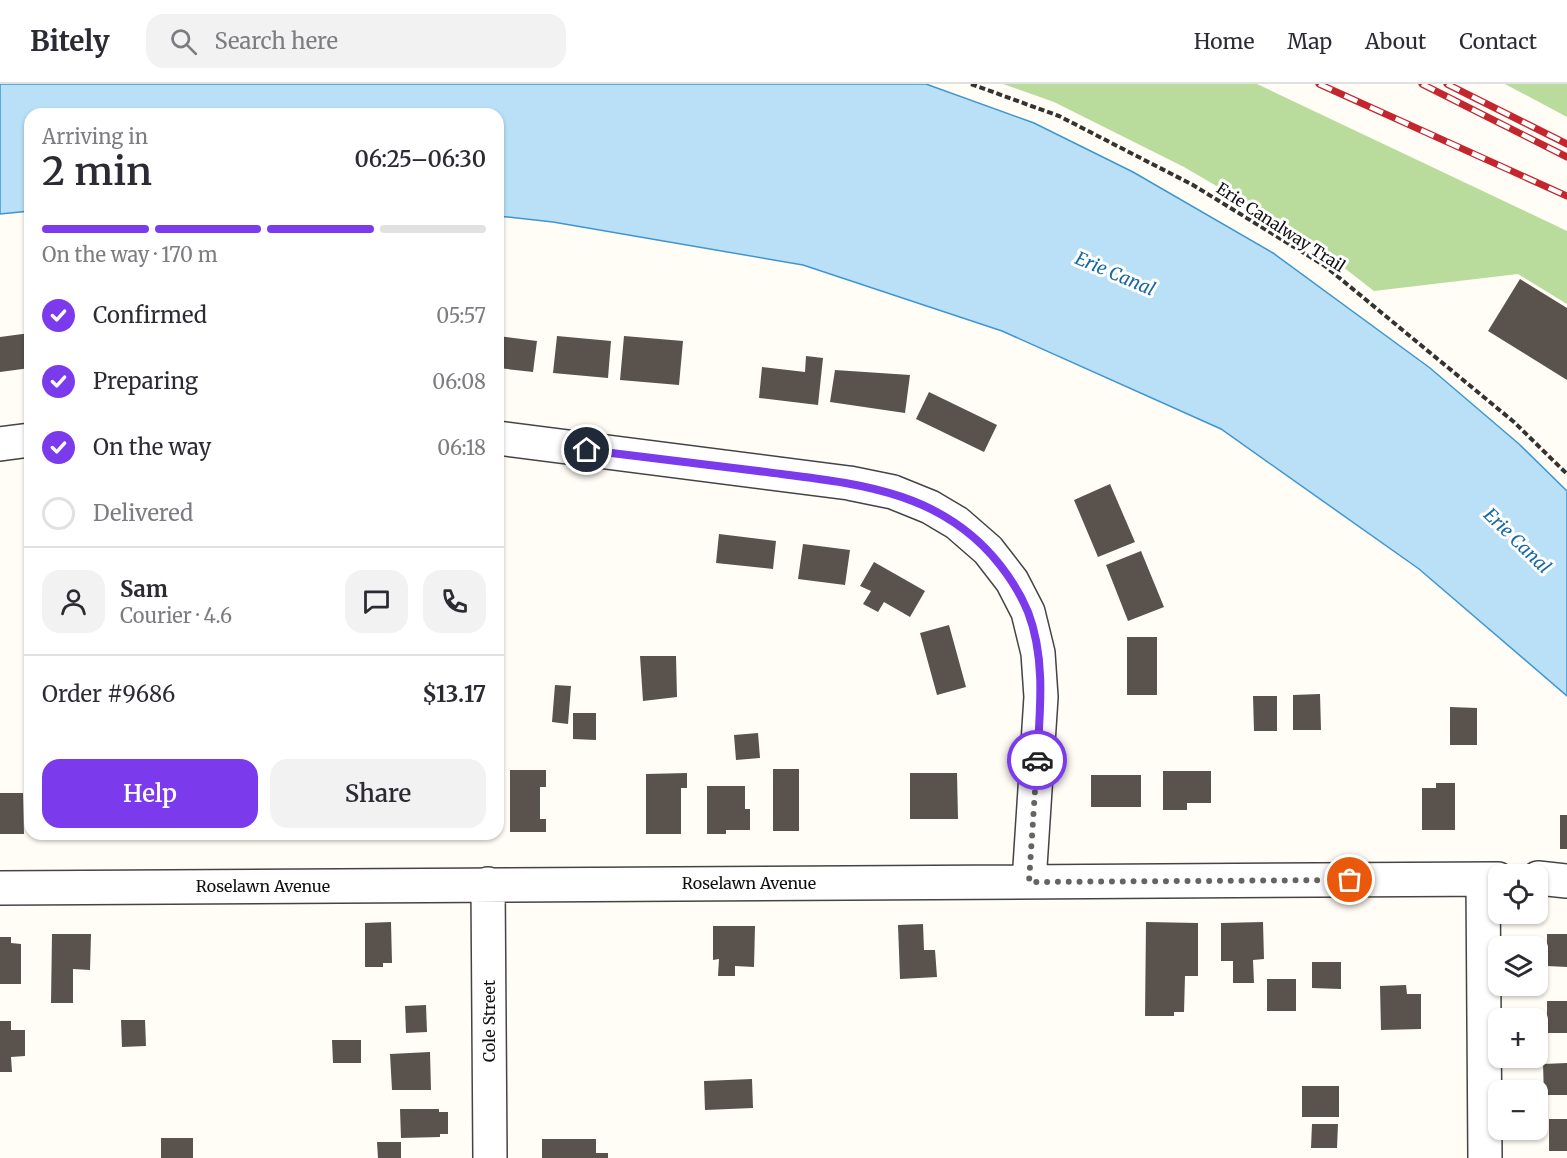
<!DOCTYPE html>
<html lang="en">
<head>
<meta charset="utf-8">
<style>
	:root { --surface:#fff; --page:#f2f2f3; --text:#2b2b33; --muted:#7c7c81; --line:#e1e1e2; --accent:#7c3aed }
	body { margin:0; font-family:Merriweather,serif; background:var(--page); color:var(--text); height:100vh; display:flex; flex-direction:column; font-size:22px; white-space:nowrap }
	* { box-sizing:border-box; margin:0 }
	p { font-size:20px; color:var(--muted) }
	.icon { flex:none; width:33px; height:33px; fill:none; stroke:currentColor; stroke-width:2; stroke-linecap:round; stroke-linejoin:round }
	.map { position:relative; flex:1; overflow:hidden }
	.panel { position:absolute; left:24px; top:24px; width:480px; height:732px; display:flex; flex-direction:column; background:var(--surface); border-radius:18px; box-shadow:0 2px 4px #0004 }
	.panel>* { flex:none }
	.buttons { position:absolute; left:1488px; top:780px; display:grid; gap:12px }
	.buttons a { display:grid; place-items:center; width:60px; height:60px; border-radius:12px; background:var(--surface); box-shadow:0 2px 4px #0004; font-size:30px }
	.pin { position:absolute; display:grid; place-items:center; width:51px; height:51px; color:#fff; margin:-26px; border:3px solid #fff; border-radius:50%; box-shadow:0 2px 6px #0007 }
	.courier { position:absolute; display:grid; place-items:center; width:60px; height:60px; margin:-30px; border:4px solid #7c3aed; border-radius:50%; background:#fff; color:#222; box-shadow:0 2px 8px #0007 }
	.head em { font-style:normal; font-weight:600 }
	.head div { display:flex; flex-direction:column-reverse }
	.head { display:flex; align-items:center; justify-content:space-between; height:102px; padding:0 18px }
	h1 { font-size:39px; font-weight:600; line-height:45px }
	.bar { display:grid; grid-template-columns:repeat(4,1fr); gap:9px 6px; align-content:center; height:72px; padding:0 18px }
	.bar i { height:8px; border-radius:4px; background:var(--line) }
	.bar .active { background:var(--accent) }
	.bar p { grid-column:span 4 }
	.line { display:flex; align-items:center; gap:15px; padding:0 18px; border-top:2px solid var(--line) }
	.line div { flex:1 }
	.round { display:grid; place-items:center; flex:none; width:63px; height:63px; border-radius:18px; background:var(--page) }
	ol { padding:0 18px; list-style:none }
	li { display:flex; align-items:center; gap:18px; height:66px }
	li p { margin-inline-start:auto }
	li .icon { padding:6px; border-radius:50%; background:var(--accent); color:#fff; stroke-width:4 }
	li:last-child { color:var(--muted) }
	li i { width:33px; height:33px; border:3px solid var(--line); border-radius:50% }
	.primary-button { display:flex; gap:12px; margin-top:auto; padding:12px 18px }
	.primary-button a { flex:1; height:69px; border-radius:18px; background:var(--accent); color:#fff; font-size:24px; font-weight:600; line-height:69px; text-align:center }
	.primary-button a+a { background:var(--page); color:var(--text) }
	header { display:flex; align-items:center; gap:36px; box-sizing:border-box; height:84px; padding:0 30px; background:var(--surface); border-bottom:2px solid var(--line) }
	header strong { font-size:28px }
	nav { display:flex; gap:33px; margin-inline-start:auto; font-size:21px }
	.search { width:420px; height:54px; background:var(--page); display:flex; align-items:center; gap:15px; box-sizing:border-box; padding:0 21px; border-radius:18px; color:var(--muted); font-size:22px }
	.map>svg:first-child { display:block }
	.forest { fill:#b9dc9c }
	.water { fill:#b9e0f7; stroke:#3f96cf; stroke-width:1.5 }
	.building { fill:#5a524d }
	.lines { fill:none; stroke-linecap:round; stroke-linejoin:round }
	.minor-casing { stroke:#444; stroke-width:36 }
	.path { stroke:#333; stroke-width:4; stroke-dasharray:6 3; stroke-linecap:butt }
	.minor { stroke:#fff; stroke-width:33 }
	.rail-casing { stroke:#c4262e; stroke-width:7 }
	.rail { stroke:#fff; stroke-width:4.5; stroke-dasharray:14; stroke-linecap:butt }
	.done { stroke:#646461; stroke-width:6; stroke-dasharray:0 10.8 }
	.route { stroke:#7c3aed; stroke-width:8 }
	.labels { text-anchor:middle; stroke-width:6; stroke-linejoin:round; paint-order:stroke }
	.street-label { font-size:16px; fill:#111; stroke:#fff }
	.water-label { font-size:18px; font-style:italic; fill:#1768a6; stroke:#fff }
</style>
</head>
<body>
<header>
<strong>Bitely</strong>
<div class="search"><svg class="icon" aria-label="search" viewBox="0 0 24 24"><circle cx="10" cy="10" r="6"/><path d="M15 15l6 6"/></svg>Search here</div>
<nav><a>Home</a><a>Map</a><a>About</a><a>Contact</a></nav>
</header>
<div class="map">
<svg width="1567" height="1074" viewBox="0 0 1567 1074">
	<rect width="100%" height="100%" fill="#fffdf5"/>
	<path class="forest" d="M1003 0H1257L1567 147V220L1518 190 1374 207 1307 155 1184 83 1054 18Z
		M1505 0H1567V33Z"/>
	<path class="water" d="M0 0H926L1034 39 1133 88 1273 169 1430 284 1519 360 1567 407V612L1419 485 1221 345 1002 247 803 181 553 138 498 132V30H30V127L0 130Z"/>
	<path class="building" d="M1520 195 1567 224V296L1488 247Z
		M30 249V284L0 288V253Z
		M498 252 537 257 533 288 498 284Z
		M557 252 611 257 608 294 553 289Z
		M624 252 683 257 679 301 620 296Z
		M806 272 823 274 818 321 759 314 762 283 805 288Z
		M835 286 910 291 905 329 830 318Z
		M929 308 997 341 984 368 916 335Z
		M1110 400 1135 458 1098 473 1074 416Z
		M719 450 776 457 773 485 716 479Z
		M803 460 850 466 845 501 798 495Z
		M1141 467 1164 523 1128 537 1106 481Z
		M874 478 925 507 910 533 884 518 878 528 863 520 871 507 860 502Z
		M949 541 966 603 937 611 920 549Z
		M1127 553H1157V611H1127Z
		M640 572H676L677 613 643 617Z
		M555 601 571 602 568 640 552 638Z
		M1320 610 1321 646H1293V611Z
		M1253 612H1277V647H1254Z
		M1450 623 1477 624V661H1450Z
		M573 629H596V656L573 655Z
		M758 649 760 674 736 676 734 651Z
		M773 685H799V747H773Z
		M510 686H546V703H540V735H546V748H510Z
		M1163 687H1211V719H1187V726H1163Z
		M687 689V704H681V750H646V690Z
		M910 689H957L958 735H910Z
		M1091 691H1141V723H1091Z
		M1436 699H1455V746H1422V704H1436Z
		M707 702H745V725H750V746H726V750H707Z
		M0 709H23L24 750H0Z
		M1560 731H1567V765H1560Z
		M225 750H261V752L225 753Z
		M372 750H412V754H372Z
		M391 838 392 879H383V883H365V839Z
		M1146 838 1198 839V892H1185L1184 928H1174V932H1145Z
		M1263 838 1264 875 1253 876 1254 899H1233V877H1221V839Z
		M923 840 924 866H935L937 893 900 895 898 841Z
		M713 842H755L754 883 735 882V892H718L719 875 713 876Z
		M52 850H91L90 886 73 885V919H51Z
		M1547 850H1567V883L1547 882Z
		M0 853H11V859L21 860V900H0Z
		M1312 878H1341V905L1312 904Z
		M1267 895H1296V927H1267Z
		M1406 901 1407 910H1421V945L1381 946 1380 902Z
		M1547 917H1567V949H1547Z
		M426 921 427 948 406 949 405 922Z
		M121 936H145L146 962 122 963Z
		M0 937H11V946H25V972L11 973 12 988H0Z
		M332 956H361V979H333Z
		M430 968 431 1006H392L390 970Z
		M1567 979V1011H1544L1543 980Z
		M752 995 753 1024 705 1026 704 997Z
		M1302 1002H1339V1033H1302Z
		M400 1025H439V1028H448V1050H440V1053L401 1054Z
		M1549 1035H1567V1067H1549Z
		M1312 1040H1338L1337 1064H1311Z
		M161 1054H193V1074H161Z
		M542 1055H596V1069H608V1074H542Z
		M377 1058H401V1074H378Z"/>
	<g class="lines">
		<defs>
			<path id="minor" d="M498 354 849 399 893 408 930 423 957 439 988 466 1012 497 1028 528 1038 569 1041 613 1029 798
				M0 360 30 356
				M1538 794 1567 797
				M1483 796 1485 1074
				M488 800 490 1074
				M0 804 1498 795"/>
		</defs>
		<use href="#minor" class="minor-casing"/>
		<path class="path" d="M971 0 1059 32 1193 101 1325 182 1514 338 1567 390"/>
		<use href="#minor" class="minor"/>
		<defs>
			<path id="rail" d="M1319 0 1567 112
				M1422 0 1567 73
				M1447 0 1567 60"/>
		</defs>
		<use href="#rail" class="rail-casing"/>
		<use href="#rail" class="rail"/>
	</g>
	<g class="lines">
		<path class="done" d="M1037 676 1029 798 1350 796"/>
		<path class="route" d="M587 366C644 373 701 380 758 387 849 399 939 403 1000 481 1011 495 1021 511 1028 528 1046 575 1040 627 1037 676"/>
	</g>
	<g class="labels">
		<g class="street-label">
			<text transform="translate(1281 143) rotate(33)" y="6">Erie Canalway Trail</text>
			<text x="749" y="805">Roselawn Avenue</text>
			<text x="263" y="808">Roselawn Avenue</text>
			<text transform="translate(489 937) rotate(-90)" y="6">Cole Street</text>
		</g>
		<g class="water-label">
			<text transform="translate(1115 190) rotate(23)" y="6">Erie Canal</text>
			<text transform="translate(1517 457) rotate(44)" y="6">Erie Canal</text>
		</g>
	</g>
</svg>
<div class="buttons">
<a><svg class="icon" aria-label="locate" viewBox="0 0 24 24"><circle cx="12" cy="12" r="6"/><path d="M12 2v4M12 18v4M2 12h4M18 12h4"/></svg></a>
<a><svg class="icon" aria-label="layers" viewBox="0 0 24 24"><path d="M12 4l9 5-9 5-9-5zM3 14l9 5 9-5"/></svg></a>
<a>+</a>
<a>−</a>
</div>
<div class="pin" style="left:1350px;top:796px;background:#ea580c"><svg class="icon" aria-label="bag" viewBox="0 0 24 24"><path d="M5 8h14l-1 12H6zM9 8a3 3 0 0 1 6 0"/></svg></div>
<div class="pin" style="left:587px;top:366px;background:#1f2937"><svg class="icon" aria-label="home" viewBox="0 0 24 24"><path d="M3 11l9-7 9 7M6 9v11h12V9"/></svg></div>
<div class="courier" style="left:1037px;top:676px"><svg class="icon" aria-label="car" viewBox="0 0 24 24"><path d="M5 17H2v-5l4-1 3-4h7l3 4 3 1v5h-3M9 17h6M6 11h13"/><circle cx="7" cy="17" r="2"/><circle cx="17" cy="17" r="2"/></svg></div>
<section class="panel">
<div class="head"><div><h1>2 min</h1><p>Arriving in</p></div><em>06:25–06:30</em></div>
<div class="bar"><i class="active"></i><i class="active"></i><i class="active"></i><i></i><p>On the way · 170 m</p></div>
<ol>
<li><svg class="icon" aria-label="check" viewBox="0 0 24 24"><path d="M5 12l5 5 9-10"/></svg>Confirmed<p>05:57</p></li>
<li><svg class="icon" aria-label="check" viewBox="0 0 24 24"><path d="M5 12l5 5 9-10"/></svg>Preparing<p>06:08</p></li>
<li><svg class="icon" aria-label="check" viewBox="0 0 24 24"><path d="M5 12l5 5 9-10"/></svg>On the way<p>06:18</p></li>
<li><i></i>Delivered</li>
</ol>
<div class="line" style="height:108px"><a class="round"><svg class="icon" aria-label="person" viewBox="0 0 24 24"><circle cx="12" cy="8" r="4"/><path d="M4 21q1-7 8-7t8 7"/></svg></a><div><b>Sam</b><p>Courier · 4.6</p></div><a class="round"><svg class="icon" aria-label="chat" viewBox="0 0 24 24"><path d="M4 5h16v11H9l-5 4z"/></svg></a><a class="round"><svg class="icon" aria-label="phone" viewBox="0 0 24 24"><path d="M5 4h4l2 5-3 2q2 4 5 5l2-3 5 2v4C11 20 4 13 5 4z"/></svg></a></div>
<div class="line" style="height:78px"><div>Order #9686</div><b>$13.17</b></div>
<div class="primary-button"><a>Help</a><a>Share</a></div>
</section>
</div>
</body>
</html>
